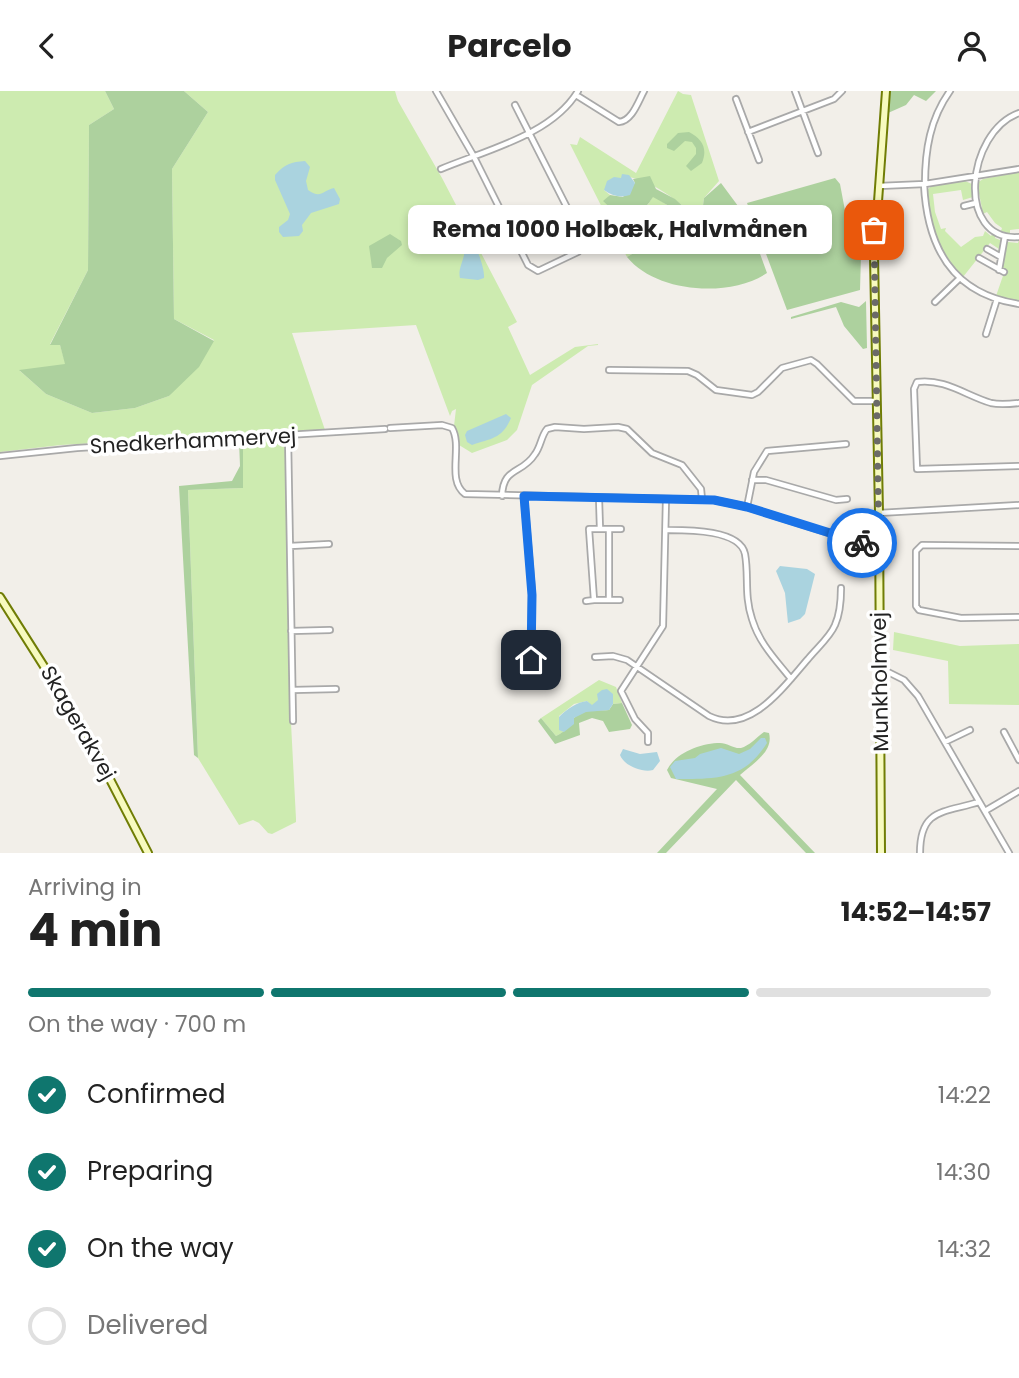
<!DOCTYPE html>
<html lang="en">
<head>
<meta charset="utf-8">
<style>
	:root { --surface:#fff; --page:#f2f2f2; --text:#222; --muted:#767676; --line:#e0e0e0; --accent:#0f766e }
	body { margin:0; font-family:Poppins,sans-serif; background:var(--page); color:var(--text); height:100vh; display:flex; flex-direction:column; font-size:26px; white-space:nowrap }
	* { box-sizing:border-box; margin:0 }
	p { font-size:23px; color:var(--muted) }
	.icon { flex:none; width:38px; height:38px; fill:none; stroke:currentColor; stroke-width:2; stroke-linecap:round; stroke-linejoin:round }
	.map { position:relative; height:762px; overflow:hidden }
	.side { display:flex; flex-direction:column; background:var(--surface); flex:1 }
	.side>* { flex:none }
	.pin { position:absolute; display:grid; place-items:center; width:60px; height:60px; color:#fff; margin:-30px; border-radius:14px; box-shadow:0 4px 10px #0006 }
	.courier { position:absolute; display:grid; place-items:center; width:70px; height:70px; margin:-35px; border:5px solid #1a73e8; border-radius:50%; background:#fff; color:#222; box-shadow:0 2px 9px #0007 }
	.bubble { position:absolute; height:49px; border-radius:10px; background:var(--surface); box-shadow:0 4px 10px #0003; font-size:23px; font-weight:700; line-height:49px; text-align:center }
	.headline em { font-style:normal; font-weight:700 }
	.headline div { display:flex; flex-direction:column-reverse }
	.headline { display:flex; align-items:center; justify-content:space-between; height:119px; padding:0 28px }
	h1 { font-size:46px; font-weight:700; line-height:52px }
	.bar { display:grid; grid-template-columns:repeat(4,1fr); gap:10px 7px; align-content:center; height:84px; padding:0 28px }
	.bar i { height:9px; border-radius:5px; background:var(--line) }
	.bar .selected { background:var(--accent) }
	.bar p { grid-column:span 4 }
	ol { padding:0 28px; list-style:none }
	li { display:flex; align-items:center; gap:21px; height:77px }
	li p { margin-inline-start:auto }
	li .icon { padding:7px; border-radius:50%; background:var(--accent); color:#fff; stroke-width:4 }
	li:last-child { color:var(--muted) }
	li i { width:38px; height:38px; border:4px solid var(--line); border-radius:50% }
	header { display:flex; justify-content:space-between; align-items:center; height:91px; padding:0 28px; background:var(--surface); font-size:32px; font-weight:700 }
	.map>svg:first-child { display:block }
	.grass { fill:#cdebb0 }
	.forest { fill:#add19e }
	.water { fill:#aad3df }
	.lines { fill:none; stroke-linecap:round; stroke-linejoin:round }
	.street-casing { stroke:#a9a9a9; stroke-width:8 }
	.secondary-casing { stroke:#707d05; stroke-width:10 }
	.street { stroke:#fff; stroke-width:4.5 }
	.secondary { stroke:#f7fabf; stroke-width:6 }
	.done { stroke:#6b6a68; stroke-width:7; stroke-dasharray:0 12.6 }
	.route { stroke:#1a73e8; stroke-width:9 }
	.labels { text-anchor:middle; stroke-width:7; stroke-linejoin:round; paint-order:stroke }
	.street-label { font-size:21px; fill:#222; stroke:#fff }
</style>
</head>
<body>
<header><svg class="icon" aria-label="back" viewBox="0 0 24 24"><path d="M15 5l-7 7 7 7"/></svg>Parcelo<svg class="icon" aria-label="person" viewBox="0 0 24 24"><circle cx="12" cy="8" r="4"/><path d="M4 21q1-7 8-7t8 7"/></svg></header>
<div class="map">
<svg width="1019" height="762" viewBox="0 0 1019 762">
	<rect width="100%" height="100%" fill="#f2efe9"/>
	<path class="grass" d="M0 0H105L114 18 89 34 88 179 50 253 60 254 66 274 20 280 46 303 92 322 135 317 169 305 214 249 174 228 172 78 208 21 184 0H395L398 10 442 87 517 231 508 236 530 284 575 256 598 253V254L588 255 532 294 517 339 507 349 472 362 459 354 454 335 456 318 452 320 450 325 416 234 292 242 325 339 61 354 0 361Z
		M678 0 683 3 691 4 719 90 704 107 702 122 696 128C685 113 640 81 622 87 616 89 609 96 604 99L610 104 604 111 646 117 653 105 669 115 678 126 676 137 627 166 570 53 577 54 580 46 636 82Z
		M1019 81V138L1010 139V143L1001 140 1002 137 995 132 987 121 983 123 977 92 983 88Z
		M965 90 972 93 974 110 973 106 963 109 961 99 933 103 935 121 941 138 946 137 945 140 961 156 975 146 983 145 985 140 991 145 993 142 996 143 995 147 1000 149 1002 146 1003 147 1000 161H997L999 158 990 152 963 186C941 164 922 129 928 98L933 94Z
		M1007 148 1008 151 1018 152 1019 148V211L996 205 1005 179 1001 175Z
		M281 347 286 355 291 632 296 728V731L272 743 268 742 259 732 253 729 239 734 198 667 188 399 243 397V350Z
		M894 541 960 555 1019 553V614L949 613 948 570 893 559Z
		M599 589 616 596 622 612 613 613V603L592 615 587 610 574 613 559 625V638L564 641 556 645 541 627Z"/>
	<path class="forest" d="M105 0H184L208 21 172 78 174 228 214 250 199 276 169 305 135 317 92 322 46 303 19 279 65 273 60 254H50L88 179 89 34 114 18Z
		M890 0H936L926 10 914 4 906 14 888 22Z
		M689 41C702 48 708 57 702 72L691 80 686 75 696 63V57L692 51 685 50 674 60 667 57V53L678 42Z
		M650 85 656 98 675 108 696 127 702 122 704 107 721 92 738 115 743 116 767 182C730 207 656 202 627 166L676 137 678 126 669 115 653 106C641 124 639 123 617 123L603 110 610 104 623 106 635 92 633 88Z
		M835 87 840 93 846 125 856 132 861 164 860 199 787 219 747 112Z
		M390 143 401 150 402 154 387 167 382 177H372L369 155Z
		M866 210 867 257 863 258 844 235 836 216 791 228V226L841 211 859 216Z
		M239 350H243V397L188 399 198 667 194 664 179 395 232 390 240 375Z
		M622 612 632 634 630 638 609 641 603 630 592 627 579 632 580 644 555 653 538 630 541 627 556 645C571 638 566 634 576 625 585 617 599 620 609 619L613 613Z
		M764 641 769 642C774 661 752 673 740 684L815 762H806L736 689 666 762H657L717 698 671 687 667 679C676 661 702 652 720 652 727 652 734 658 741 657 749 655 757 646 764 641Z"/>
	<path class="water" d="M305 70 310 76 306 90 308 99C321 108 322 100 334 97L340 108 339 113 311 122 302 134 303 140 299 145 283 146 279 141V136L288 129 290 123 275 89V84C285 73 291 71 305 70Z
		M622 83 629 84 635 92 630 104C621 107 612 105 604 99L607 90 614 86 621 87Z
		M467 141C474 149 485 176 484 187L478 189 460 187C458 179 462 173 464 164 466 156 464 148 467 141Z
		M506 323 511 327C502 348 492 347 472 354L467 351 465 344 467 340Z
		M780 475 807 478 815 483 805 523 800 528 788 532 785 502 776 480Z
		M607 598 613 603V613L609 619 586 621 574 627V633L564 641 559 639V626C567 618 577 611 587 610L592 614 598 609 597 603 602 599Z
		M761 647H765L767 652C744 689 716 688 676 688L670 676 675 670 695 667 700 663 721 657 739 663 750 658Z
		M623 658 640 663 657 661 660 670 653 679C643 682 624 675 620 664Z"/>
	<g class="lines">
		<defs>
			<path id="street" d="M436 0 473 64 528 174 538 180 578 161 584 150 515 14
				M795 0 818 62
				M576 4 619 31C632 30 638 11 644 0
				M736 8 759 69
				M1019 22C966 41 955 151 1019 146
				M748 41 834 8 842 0
				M441 78C486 59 552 44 578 0
				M924 93C927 156 952 203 1019 213
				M925 93C925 59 930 28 950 0
				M879 95 925 93 1019 78
				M964 115 976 112
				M987 158 1001 166
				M979 167 1004 181
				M999 179 1005 145
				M935 211 960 187
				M986 243 997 208
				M609 279 688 280 697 284 716 299 752 304 758 301 782 277 811 269 817 273 854 310H876
				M1019 312C1010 313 1000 314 991 312 967 305 944 287 917 291L914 298 917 378 1019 375
				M390 337 442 334 452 337C463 356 446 389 465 403L714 409 747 416 879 458
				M288 345 293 630
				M0 365 77 357 385 338
				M752 389H766L836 409 847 408
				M502 405C503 375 522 384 535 363 541 355 541 345 547 338L555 336 584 338 618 336 627 338 652 362 682 374 701 398 702 408
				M524 405 532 500 531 569
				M599 407 600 438H589L594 509H609V438H600
				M747 416 754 381 767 360 846 353
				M879 422 1019 414
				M609 438H621
				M666 439C685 439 740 438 745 463 749 485 744 504 752 528 759 552 776 569 791 588
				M290 455 329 453
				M1019 455 922 454 916 460V515L919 519 961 527 1019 526
				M609 509H620
				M586 510 594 509
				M291 540 330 539
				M595 566 613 565 627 569 709 625C750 645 785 594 808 568 817 557 830 546 835 534 840 523 841 509 841 497
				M524 570 538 569
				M880 577 904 589 918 605 1009 762
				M293 599 336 598
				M1004 641 1019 669
				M648 651V642L635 628 621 600 663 535 666 408
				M945 651 970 639
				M985 720 1019 700
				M920 762C920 717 944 722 979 711"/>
			<path id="secondary" d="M0 506 85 640 148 762
				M881 762 879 422 874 166 886 0"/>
		</defs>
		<use href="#street" class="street-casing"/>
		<use href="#secondary" class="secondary-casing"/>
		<use href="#street" class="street"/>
		<use href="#secondary" class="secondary"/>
	</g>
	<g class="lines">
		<path class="done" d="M862 452 879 458 874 139"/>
		<path class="route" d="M531 569 532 504 524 405 714 409 747 416 862 452"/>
	</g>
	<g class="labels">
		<g class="street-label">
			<text transform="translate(193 350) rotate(-3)" y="7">Snedkerhammervej</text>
			<text transform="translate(880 591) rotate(-91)" y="7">Munkholmvej</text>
			<text transform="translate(78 632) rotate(60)" y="7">Skagerakvej</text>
		</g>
	</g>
</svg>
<div class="pin" style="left:874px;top:139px;background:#ea580c"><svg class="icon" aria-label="bag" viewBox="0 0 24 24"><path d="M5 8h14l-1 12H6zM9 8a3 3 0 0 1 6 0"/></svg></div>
<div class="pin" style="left:531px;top:569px;background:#1f2937"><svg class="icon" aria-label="home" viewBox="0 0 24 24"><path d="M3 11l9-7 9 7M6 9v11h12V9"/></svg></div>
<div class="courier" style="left:862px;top:452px"><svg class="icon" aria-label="bike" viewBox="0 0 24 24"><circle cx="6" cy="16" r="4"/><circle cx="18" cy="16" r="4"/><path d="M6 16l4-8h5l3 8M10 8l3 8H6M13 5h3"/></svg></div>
<div class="bubble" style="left:408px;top:114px;width:424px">Rema 1000 Holbæk, Halvmånen</div>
</div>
<section class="side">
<div class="headline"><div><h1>4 min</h1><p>Arriving in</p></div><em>14:52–14:57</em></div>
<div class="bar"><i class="selected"></i><i class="selected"></i><i class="selected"></i><i></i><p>On the way · 700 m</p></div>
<ol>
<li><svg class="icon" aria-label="check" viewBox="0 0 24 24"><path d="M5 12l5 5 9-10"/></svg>Confirmed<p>14:22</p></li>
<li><svg class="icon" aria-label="check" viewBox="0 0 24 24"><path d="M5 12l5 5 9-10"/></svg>Preparing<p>14:30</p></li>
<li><svg class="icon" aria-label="check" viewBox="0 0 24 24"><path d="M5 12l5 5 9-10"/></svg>On the way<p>14:32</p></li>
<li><i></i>Delivered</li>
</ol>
</section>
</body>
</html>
